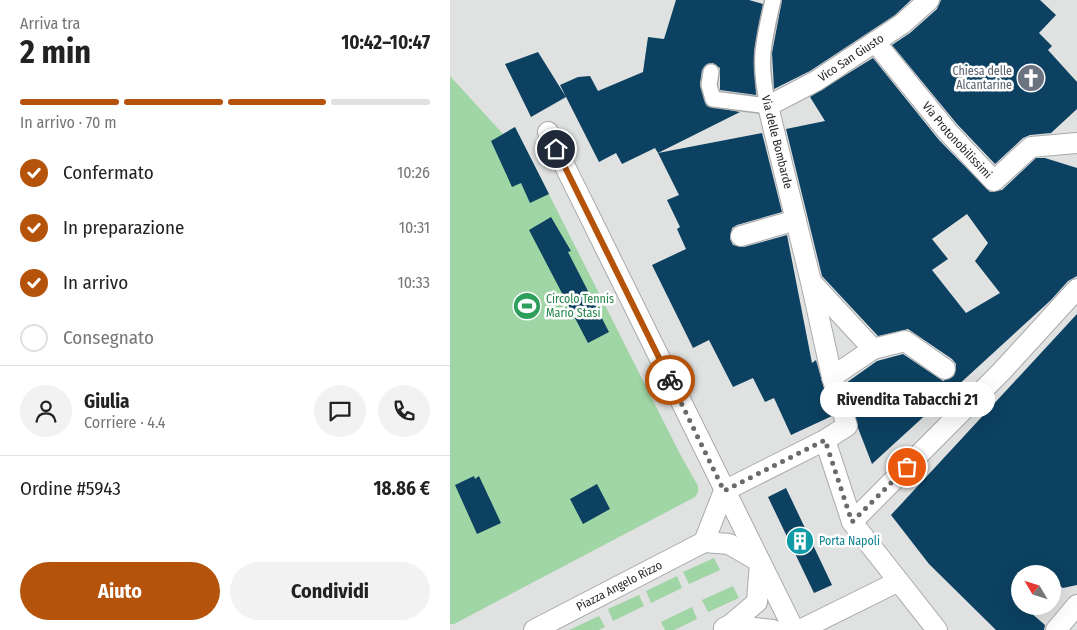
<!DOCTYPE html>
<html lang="it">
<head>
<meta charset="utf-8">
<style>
	:root { --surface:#fff; --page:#f2f2f2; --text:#222; --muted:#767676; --line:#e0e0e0; --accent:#b45309 }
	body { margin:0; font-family:"Fira Sans Condensed",sans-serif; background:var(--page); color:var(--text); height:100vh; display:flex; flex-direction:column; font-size:19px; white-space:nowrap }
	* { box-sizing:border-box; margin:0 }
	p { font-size:16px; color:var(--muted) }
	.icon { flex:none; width:28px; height:28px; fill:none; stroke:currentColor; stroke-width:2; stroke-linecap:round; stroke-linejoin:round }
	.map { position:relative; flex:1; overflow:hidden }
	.side { display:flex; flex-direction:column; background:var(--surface); width:450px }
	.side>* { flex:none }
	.needle { width:32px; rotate:308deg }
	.tools { position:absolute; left:561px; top:565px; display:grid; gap:10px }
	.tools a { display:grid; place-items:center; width:50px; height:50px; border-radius:50%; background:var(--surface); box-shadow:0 5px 20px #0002; font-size:25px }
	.pin { position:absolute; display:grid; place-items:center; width:42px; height:42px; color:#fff; margin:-21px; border:2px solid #fff; border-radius:50%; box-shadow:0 1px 5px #0007 }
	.courier { position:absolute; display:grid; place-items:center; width:50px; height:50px; margin:-25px; border:4px solid #b45309; border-radius:50%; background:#fff; color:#222; box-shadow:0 1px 6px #0007 }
	.bubble { position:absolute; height:35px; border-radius:18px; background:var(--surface); box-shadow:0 5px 20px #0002; font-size:16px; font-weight:700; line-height:35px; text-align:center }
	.headline em { font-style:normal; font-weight:700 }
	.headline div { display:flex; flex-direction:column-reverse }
	.headline { display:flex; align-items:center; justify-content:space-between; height:85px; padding:0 20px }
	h1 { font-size:32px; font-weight:700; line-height:38px }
	.bar { display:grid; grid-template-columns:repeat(4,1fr); gap:8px 5px; align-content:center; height:60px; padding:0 20px }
	.bar i { height:6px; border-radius:4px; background:var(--line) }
	.bar .current { background:var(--accent) }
	.bar p { grid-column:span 4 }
	.line { display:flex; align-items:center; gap:12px; padding:0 20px; border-top:1px solid var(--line) }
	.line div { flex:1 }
	.round { display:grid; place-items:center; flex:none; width:52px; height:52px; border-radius:26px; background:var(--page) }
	ol { padding:0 20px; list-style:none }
	li { display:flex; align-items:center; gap:15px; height:55px }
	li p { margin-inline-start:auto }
	li .icon { padding:5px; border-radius:50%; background:var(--accent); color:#fff; stroke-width:4 }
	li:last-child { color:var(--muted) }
	li i { width:28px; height:28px; border:2px solid var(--line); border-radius:50% }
	.cta { display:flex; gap:10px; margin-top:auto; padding:10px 20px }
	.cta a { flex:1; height:58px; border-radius:30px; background:var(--accent); color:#fff; font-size:20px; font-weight:700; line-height:58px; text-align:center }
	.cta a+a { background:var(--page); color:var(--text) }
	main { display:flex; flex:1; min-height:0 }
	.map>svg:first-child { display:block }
	.green { fill:#a0d5a5 }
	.building { fill:#0c4161; fill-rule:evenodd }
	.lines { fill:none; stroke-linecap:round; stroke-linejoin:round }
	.pedestrian-casing { stroke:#a8a9aa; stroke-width:18 }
	.minor-casing { stroke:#a8a9aa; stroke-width:22 }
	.pedestrian { stroke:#fff; stroke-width:15 }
	.minor { stroke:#fff; stroke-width:20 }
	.done { stroke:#696a6a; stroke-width:5; stroke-dasharray:0 9 }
	.route { stroke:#b45309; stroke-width:6 }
	.labels { text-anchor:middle; stroke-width:5; stroke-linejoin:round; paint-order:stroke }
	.street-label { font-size:12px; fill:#292a2a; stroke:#fff }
	.worship-label { font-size:12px; fill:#5b616d; stroke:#fff; text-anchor:end }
	.leisure-label { font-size:12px; fill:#27864d; stroke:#fff; text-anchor:start }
	.culture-label { font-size:12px; fill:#0d838f; stroke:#fff; text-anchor:start }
</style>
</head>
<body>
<main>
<section class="side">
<div class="headline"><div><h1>2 min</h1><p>Arriva tra</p></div><em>10:42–10:47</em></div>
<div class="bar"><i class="current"></i><i class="current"></i><i class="current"></i><i></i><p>In arrivo · 70 m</p></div>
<ol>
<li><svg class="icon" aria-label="check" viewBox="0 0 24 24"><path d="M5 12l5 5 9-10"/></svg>Confermato<p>10:26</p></li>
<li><svg class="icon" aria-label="check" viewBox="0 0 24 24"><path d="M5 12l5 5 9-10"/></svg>In preparazione<p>10:31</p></li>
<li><svg class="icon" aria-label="check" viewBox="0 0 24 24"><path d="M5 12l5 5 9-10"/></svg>In arrivo<p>10:33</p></li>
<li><i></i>Consegnato</li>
</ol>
<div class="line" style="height:90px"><a class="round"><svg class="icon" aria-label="person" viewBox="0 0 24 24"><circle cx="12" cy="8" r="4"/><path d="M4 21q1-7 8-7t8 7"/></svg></a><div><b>Giulia</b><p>Corriere · 4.4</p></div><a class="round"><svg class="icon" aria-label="chat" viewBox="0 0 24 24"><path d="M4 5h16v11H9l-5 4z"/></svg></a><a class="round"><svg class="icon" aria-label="phone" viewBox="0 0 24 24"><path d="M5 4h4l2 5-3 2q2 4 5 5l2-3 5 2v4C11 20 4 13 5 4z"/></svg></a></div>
<div class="line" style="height:65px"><div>Ordine #5943</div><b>18.86 €</b></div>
<div class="cta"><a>Aiuto</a><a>Condividi</a></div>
</section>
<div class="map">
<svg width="627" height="630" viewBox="0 0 627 630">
	<rect width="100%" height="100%" fill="#e0e1e1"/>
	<path class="green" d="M0 76 53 134 65 127 230 454 248 486V492L245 497 4 624H0Z
		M264 558 270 570 239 584 233 572Z
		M227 576 232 588 201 603 196 591Z
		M283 586 289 598 258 612 252 600Z
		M189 595 194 606 163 621 158 609Z
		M242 607 247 619 224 630H215L211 622Z
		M149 616 155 627 149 630H119Z"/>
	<path class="building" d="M226 0H299L313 4 304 52 306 95 270 90V68L263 63 257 64 252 70 250 84 257 106 290 112 208 153 205 148 172 164 166 153 149 162 110 85 128 77 140 76 148 91 193 72 198 37 214 39Z
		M332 0H461L445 15 360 71 324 89 322 53Z
		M491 0H590L606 15 589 33 602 46 598 50 627 82V109L601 133 580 135 573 138 545 164 507 124 442 45 460 33 487 9Z
		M88 52 116 97 81 117 55 64Z
		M423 58 489 140 540 192 552 190 586 158H595L627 168V276L618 281 601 300 422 464 408 428 396 383 427 361 453 354 493 381 504 376 506 364 502 359 458 329 428 336 372 276 336 129 375 121 360 97ZM517 214 538 243 525 261 550 293 516 313 482 270 498 259 482 239Z
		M65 127 99 194 80 203 71 183 62 187 41 141Z
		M312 133 332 212 287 225 282 228 280 239 283 245 294 247 337 235 362 363 366 360 382 416 341 435 324 398 315 402 303 378 283 387 259 340 243 348 202 265 236 249 227 229 230 227 217 200 229 195 208 153Z
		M101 217 121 251 118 252 159 332 138 343 79 230Z
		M627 314V585L613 588 602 581V574H590L581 568 578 574H570V589L564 599 570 606H573L595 625 594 630H546L479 564 441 515Z
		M24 476 25 479 29 476 51 523 27 534 5 485Z
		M147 484 160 509 133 524 120 499Z
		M336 488 382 585 364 593 318 497Z"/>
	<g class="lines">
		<defs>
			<path id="pedestrian" d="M261 72 259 85 263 99 318 106C308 61 313 44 323 0"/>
			<g id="minor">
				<path id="s1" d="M425 42 498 132 544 181 581 147 627 143"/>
				<path d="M98 132 344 630"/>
				<path d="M291 236 346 220"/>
				<path d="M362 283 423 349 382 377"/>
				<path d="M423 349 455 341 495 369"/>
				<path d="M375 440 402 522 487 630"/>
				<path id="s2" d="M274 491 375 440 397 426 382 377 361 282 318 106 366 81 452 24 479 0"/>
				<path d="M402 522 552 371 627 289"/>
				<path d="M254 542 279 544 310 562 307 602 280 625"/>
				<path d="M274 628 280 625 323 630"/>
				<path id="s3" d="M84 630 254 542 274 491"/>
				<path d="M350 630 447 582"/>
				<path d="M606 630 627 605"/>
			</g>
		</defs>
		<use href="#pedestrian" class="pedestrian-casing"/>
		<use href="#minor" class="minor-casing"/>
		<use href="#pedestrian" class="pedestrian"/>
		<use href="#minor" class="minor"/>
	</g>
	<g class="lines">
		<path class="done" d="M220 380 274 491 375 440 402 522 457 467"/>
		<path class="route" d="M106 149 220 380"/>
	</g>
	<defs>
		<symbol id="church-disc" viewBox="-11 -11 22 22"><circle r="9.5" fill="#6b7280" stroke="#fff"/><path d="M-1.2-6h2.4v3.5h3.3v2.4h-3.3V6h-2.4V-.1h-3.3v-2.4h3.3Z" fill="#fff"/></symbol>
		<symbol id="stadium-disc" viewBox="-11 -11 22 22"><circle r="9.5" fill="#2e9e5b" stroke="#fff"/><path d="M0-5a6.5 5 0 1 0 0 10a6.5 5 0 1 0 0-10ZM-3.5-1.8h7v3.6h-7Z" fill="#fff"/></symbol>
		<symbol id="building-disc" viewBox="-11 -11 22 22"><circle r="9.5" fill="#0f9aa8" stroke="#fff"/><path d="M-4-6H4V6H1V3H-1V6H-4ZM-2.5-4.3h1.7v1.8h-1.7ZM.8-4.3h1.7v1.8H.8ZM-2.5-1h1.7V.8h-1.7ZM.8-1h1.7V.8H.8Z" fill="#fff"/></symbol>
	</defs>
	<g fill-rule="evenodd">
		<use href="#church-disc" x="565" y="62" width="32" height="32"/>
		<use href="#stadium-disc" x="61" y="290" width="32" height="32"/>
		<use href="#building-disc" x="334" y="525" width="32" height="32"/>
	</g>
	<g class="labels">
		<g class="street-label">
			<text dy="4" stroke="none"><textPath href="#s2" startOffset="565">Vico San Giusto</textPath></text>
			<text dy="4" stroke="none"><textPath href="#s1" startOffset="128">Via Protonobilissimi</textPath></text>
			<text transform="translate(327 142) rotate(76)" y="4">Via delle Bombarde</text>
			<text dy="4" stroke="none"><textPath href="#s3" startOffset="96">Piazza Angelo Rizzo</textPath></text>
		</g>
		<g class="worship-label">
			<text x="562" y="75">Chiesa delle<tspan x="562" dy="14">Alcantarine</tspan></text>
		</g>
		<g class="leisure-label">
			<text x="96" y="303">Circolo Tennis<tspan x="96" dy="14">Mario Stasi</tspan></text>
		</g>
		<g class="culture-label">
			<text x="369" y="545">Porta Napoli</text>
		</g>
	</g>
</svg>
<div class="tools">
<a><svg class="needle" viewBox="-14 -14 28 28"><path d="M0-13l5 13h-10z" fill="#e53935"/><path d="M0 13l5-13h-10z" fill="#767676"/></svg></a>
</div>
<div class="pin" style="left:457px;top:467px;background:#ea580c"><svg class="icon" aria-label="bag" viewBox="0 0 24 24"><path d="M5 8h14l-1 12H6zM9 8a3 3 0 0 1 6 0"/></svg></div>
<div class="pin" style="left:106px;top:149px;background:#1f2937"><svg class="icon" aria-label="home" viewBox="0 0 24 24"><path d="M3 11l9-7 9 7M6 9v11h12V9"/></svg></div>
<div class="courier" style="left:220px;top:380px"><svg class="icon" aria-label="bike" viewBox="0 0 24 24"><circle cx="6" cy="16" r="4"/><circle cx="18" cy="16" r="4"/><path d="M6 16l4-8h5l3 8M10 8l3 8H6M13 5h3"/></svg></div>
<div class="bubble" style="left:370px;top:382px;width:175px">Rivendita Tabacchi 21</div>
</div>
</main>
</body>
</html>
